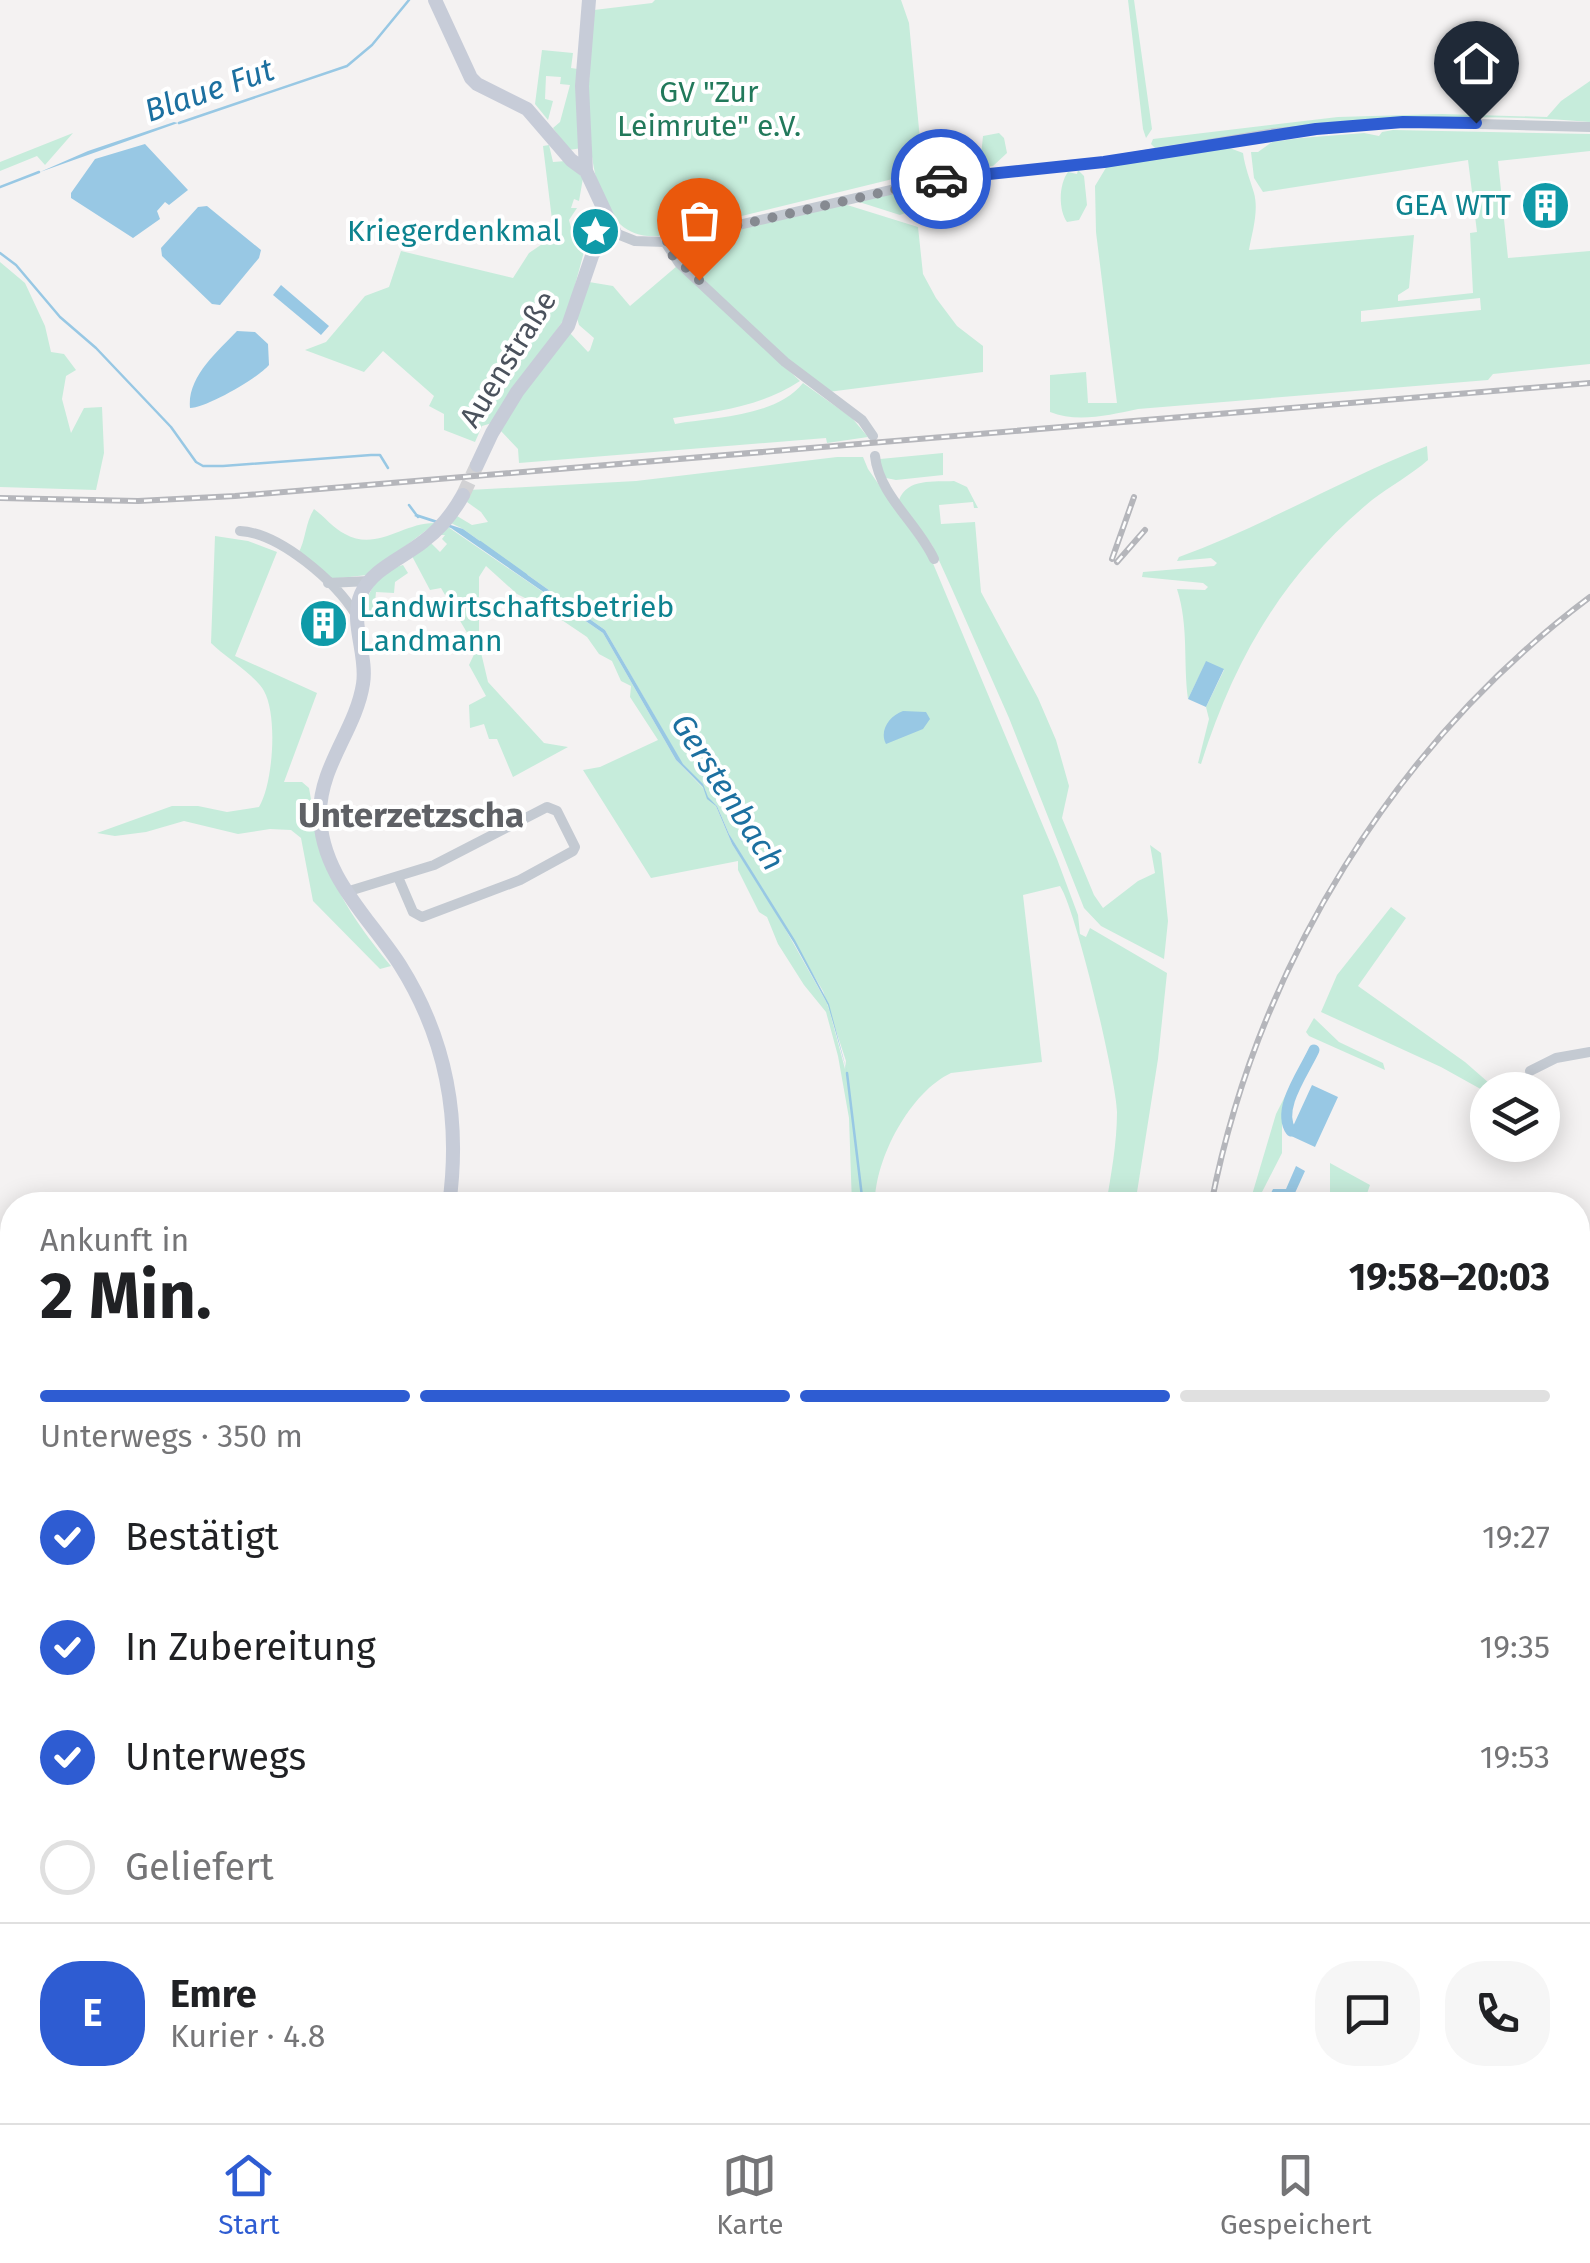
<!DOCTYPE html>
<html lang="de">
<head>
<meta charset="utf-8">
<style>
	:root { --surface:#fff; --page:#f6f6f6; --text:#202124; --muted:#757577; --line:#e0e0e0; --accent:#2e5cd2 }
	body { margin:0; font-family:"Fira Sans",sans-serif; background:var(--page); color:var(--text); height:100vh; display:flex; flex-direction:column; font-size:38px; white-space:nowrap }
	* { box-sizing:border-box; margin:0 }
	p { font-size:32px; color:var(--muted) }
	.icon { flex:none; width:55px; height:55px; fill:none; stroke:currentColor; stroke-width:2; stroke-linecap:round; stroke-linejoin:round }
	.map { position:relative; flex:1; overflow:hidden }
	.details { position:absolute; left:0px; top:1192px; width:1590px; height:932px; display:flex; flex-direction:column; background:var(--surface); border-radius:40px 40px 0 0; box-shadow:0 5px 25px #0003 }
	.details>* { flex:none }
	.fabs { position:absolute; left:1470px; top:1072px; display:grid; gap:20px }
	.fabs a { display:grid; place-items:center; width:90px; height:90px; border-radius:50%; background:var(--surface); box-shadow:0 5px 25px #0003; font-size:50px }
	.pin { position:absolute; display:grid; place-items:center; width:85px; height:85px; color:#fff; margin:-102px -42px; border-radius:50% 50% 50% 0; rotate:-45deg; box-shadow:0 0 10px #0007 }
	.pin .icon { rotate:45deg }
	.courier { position:absolute; display:grid; place-items:center; width:100px; height:100px; margin:-50px; border:8px solid #2e5cd2; border-radius:50%; background:#fff; color:#222; box-shadow:0 2px 12px #0007 }
	.overview em { font-style:normal; font-weight:700 }
	.overview div { display:flex; flex-direction:column-reverse }
	.overview { display:flex; align-items:center; justify-content:space-between; height:170px; padding:0 40px }
	h1 { font-size:65px; font-weight:700; line-height:75px }
	.bar { display:grid; grid-template-columns:repeat(4,1fr); gap:15px 10px; align-content:center; height:120px; padding:0 40px }
	.bar i { height:12px; border-radius:8px; background:var(--line) }
	.bar .active { background:var(--accent) }
	.bar p { grid-column:span 4 }
	.line { display:flex; align-items:center; gap:25px; padding:0 40px; border-top:2px solid var(--line) }
	.line div { flex:1 }
	.round { display:grid; place-items:center; flex:none; width:105px; height:105px; border-radius:40px; background:var(--page) }
	ol { padding:0 40px; list-style:none }
	li { display:flex; align-items:center; gap:30px; height:110px }
	li p { margin-inline-start:auto }
	li .icon { padding:10px; border-radius:50%; background:var(--accent); color:#fff; stroke-width:4 }
	li:last-child { color:var(--muted) }
	li i { width:55px; height:55px; border:5px solid var(--line); border-radius:50% }
	.dock { display:flex; justify-content:space-around; align-items:center; height:140px; border-top:2px solid var(--line); background:var(--surface); font-size:28px; color:var(--muted) }
	.dock a { display:grid; justify-items:center; gap:5px }
	.dock .active { color:var(--accent) }
	.map>svg:first-child { display:block }
	.green { fill:#c6ecdb; fill-rule:evenodd }
	.water { fill:#98c8e4 }
	.lines { fill:none; stroke-linecap:round; stroke-linejoin:round }
	.stream { stroke:#98c8e4; stroke-width:2.5 }
	.canal { stroke:#98c8e4; stroke-width:11 }
	.secondary-tunnel { stroke:#d2d2d4; stroke-width:14; stroke-dasharray:14 7; stroke-linecap:butt }
	.street { stroke:#c4cad2; stroke-width:10 }
	.secondary { stroke:#c7ccd8; stroke-width:14 }
	.rail-casing { stroke:#b5b6bb; stroke-width:6 }
	.rail { stroke:#fff; stroke-width:2.5; stroke-dasharray:8; stroke-linecap:butt }
	.done { stroke:#868a91; stroke-width:10; stroke-dasharray:0 18 }
	.route { stroke:#2e5cd2; stroke-width:12 }
	.labels { text-anchor:middle; stroke-width:8; stroke-linejoin:round; paint-order:stroke }
	.park-label { font-size:30px; fill:#22795b; stroke:#fff }
	.culture-label { font-size:30px; fill:#0d838f; stroke:#fff; text-anchor:end }
	.street-label { font-size:30px; fill:#4b525d; stroke:#fff }
	.water-label { font-size:32px; font-style:italic; fill:#1c70a0; stroke:#fff }
	.quarter-label { font-size:35px; font-weight:bold; fill:#5f6166; stroke:#fff }
</style>
</head>
<body>
<div class="map">
<svg width="1590" height="2123" viewBox="0 0 1590 2123">
	<rect width="100%" height="100%" fill="#f4f2f2"/>
	<path class="green" d="M655 0H901L909 23 922 161 943 155 981 156 983 136 999 133 1004 138 1007 153 993 166 945 170 907 181 905 176 685 230 683 225 667 228 659 236C568 244 590 65 594 10L652 3Z
		M1128 0H1134L1152 129 1146 138 1143 129Z
		M542 50 573 53 571 68 578 69 582 148 569 150 553 128 560 122 570 85 560 84 561 77 546 76 545 99 553 101 548 120 535 104Z
		M1590 81V122C1444 109 1300 124 1155 148L1151 144 1153 139 1338 117 1442 114 1547 117 1561 101Z
		M1393 130 1590 134V151L1498 161 1508 258 1590 251V364L1493 374 1488 380 1138 409C1110 415 1077 423 1050 412V375L1086 372 1088 403H1117L1096 232 1095 186 1107 166 1227 147 1243 153C1245 168 1250 179 1254 193 1259 211 1252 233 1249 250L1414 235 1409 288 1398 295V301L1473 293 1470 233 1477 232 1468 160 1263 192 1254 178 1251 152H1258L1272 142 1301 138 1364 133 1379 136 1382 132ZM1480 298 1481 310 1361 322V311Z
		M73 133 45 165 37 156 0 171V162Z
		M549 145 553 162 566 161 583 178 579 201 574 199 571 208H577L569 220 574 239 585 248 567 315 492 423 482 426 475 442 444 430V414L429 406 434 396 383 351 364 372 305 350 326 342 365 296 389 287 401 251 513 278 529 253 554 236 543 146Z
		M1078 170 1084 176 1087 205 1079 220 1067 222C1058 209 1059 184 1068 172L1077 174Z
		M953 182 961 187 952 183 919 191 920 193 950 189 961 193 963 210 954 212 952 205 928 210V220L921 218 917 192 919 188Z
		M908 190 914 210 900 215 856 201Z
		M844 204 918 227 923 274 936 298 957 326 983 346V372L828 392 791 362 682 260 684 243 689 241Z
		M586 210 590 216 599 214 604 226 594 244 591 241 586 246 575 236 573 220Z
		M0 262 25 283 45 326 51 352 64 354 76 370 66 376 62 399 71 433 84 408 102 407 104 453 96 490 0 487Z
		M677 266 800 381C760 407 719 411 673 418L675 424C714 417 776 417 803 383L852 418 868 437 827 443 826 438 519 463 518 449 500 430 516 401 569 332 588 352 590 350 594 338 579 325 577 318 589 282 613 286 630 306Z
		M1427 446 1428 460C1411 475 1390 486 1372 500 1284 573 1235 657 1201 764L1198 763 1209 719 1206 707 1224 670 1206 662 1188 699C1183 662 1189 627 1177 589L1205 590 1208 587 1203 583 1142 577 1143 572 1214 566 1217 563 1211 558 1177 561 1179 557C1264 526 1342 479 1427 446Z
		M943 453V475L896 480 886 478 880 468V459Z
		M837 457H863L868 469 932 561 1057 859 1078 915 1080 934 1086 937 1090 928 1167 973 1158 1059 1135 1205H1106C1111 1175 1117 1143 1117 1112 1116 1078 1076 910 1060 886L1023 895 1042 1062 951 1073C910 1092 874 1160 875 1205H852L849 1118 838 1056 826 1012 804 985 778 944 767 917 759 912 738 870V861L651 878 583 770 600 767 658 740 630 697 631 686 621 681 612 661 599 654 587 637 541 606 517 594 486 566 479 577V632H476L473 643 441 588 430 590 413 558V555L431 543 440 552 447 544 442 539 445 535H437L448 527 603 633 676 760 706 791 683 765 605 630 463 529 451 523 457 516 472 525 488 522 481 512 467 502 469 490 636 481ZM707 797 717 806 729 834 823 991 846 1061 845 1069 828 1005 773 907 732 844 716 806Z
		M954 481 967 487 978 508H974L973 502 939 505 941 524 975 522 981 592 1038 698 1056 740 1069 786 1062 818 1094 895 1103 908 1138 881 1155 873 1150 845 1161 853 1168 921 1164 959 1101 926 1084 908 1009 718 952 589 932 545 899 500C907 478 934 482 954 481Z
		M314 509C325 517 334 529 345 534 377 552 403 522 436 523L367 575 331 579 298 554C306 540 305 523 314 509Z
		M215 536 248 541 277 552 235 656 317 693 284 782H302L309 788C323 870 338 901 391 966L380 969 313 901 301 838 291 830 270 829 238 834 184 821 146 832 115 836 97 833 172 806H198L227 812 259 807C273 784 278 716 264 691 256 676 224 656 211 643Z
		M403 565 408 573 395 582 394 593 376 592 374 614H364C366 592 380 570 403 565Z
		M479 644 488 682 544 743 568 747 513 777 497 739H489L484 724 470 728 469 705 486 696 469 665Z
		M1391 907 1406 918 1358 986 1465 1062 1497 1090H1488L1487 1111 1479 1106 1486 1092 1441 1067 1321 1012 1337 975Z
		M1314 1018 1339 1042 1383 1063 1385 1070 1309 1036 1306 1032Z
		M1308 1051 1310 1053 1286 1102 1282 1118V1153L1261 1194 1259 1205H1249L1276 1114Z
		M1330 1163 1370 1185 1363 1205H1330Z
		M1578 1723 1590 1724V1776H1586L1584 1786 1590 1788V1937L1578 1942Z
		M1578 1958 1590 1989V2027L1578 2029Z
		M1590 2079V2123H1518L1517 2113 1578 2112V2086H1587Z
		M791 2112H886L896 2122 836 2123 791 2117Z
		M1509 2112 1510 2123H1237V2113Z
		M1116 2113H1187L1192 2118 1199 2113H1213L1214 2123H1127L1126 2120 1117 2123Z"/>
	<path class="water" d="M174 122 178 123 40 172 88 151Z
		M145 144 188 190 169 205 165 202 157 211 160 219 133 238 71 198V193L95 159Z
		M207 206 261 250 259 258 220 305 212 304 162 256 161 248 198 207Z
		M281 285 329 326 321 335 273 295Z
		M237 331 255 332 268 344 269 365C258 378 206 408 190 408 187 377 217 352 237 331Z
		M417 514 463 529 605 630 683 764 703 784 708 797 717 806 729 834 795 940 829 1004 847 1072 828 1005 794 943 732 844 716 806 707 799 703 787 676 760 603 633 451 528 414 516Z
		M1206 661 1224 669 1206 707 1188 699Z
		M903 711 926 712 930 719 923 729 886 744C879 731 889 716 903 711Z
		M1312 1085 1338 1097 1315 1147 1289 1135Z
		M1296 1166 1305 1171 1295 1193 1312 1205H1265L1273 1189H1286Z"/>
	<g class="lines">
		<path class="stream" d="M179 123 347 66 372 45 409 0
			M0 187 39 172
			M0 253 16 265 60 317 96 348 171 427 196 462 203 466H223L371 455H380L388 468
			M409 505 418 517
			M480 542 526 575
			M847 1073 863 1205
			M881 2123V2112"/>
		<path class="canal" d="M1291 1131C1276 1109 1304 1072 1314 1050"/>
		<path class="secondary-tunnel" d="M463 495 477 465"/>
		<path class="street" d="M615 233 635 241 665 242 938 179 1104 162 1274 133 1403 122 1590 127
			M665 242 679 263 785 362 862 420 873 436
			M875 456C879 495 918 524 934 559
			M240 531C280 533 336 582 356 615
			M328 583 369 581
			M346 892 434 865 547 807 557 811 575 847 573 851 520 880 422 917 413 912 398 877
			M1530 1071 1556 1058 1590 1052
			M1578 1720 1590 1721
			M0 2029 12 2030
			M682 2112C721 2122 760 2116 800 2123
			M86 2122 122 2121"/>
		<path class="secondary" d="M435 0 471 78 477 84 527 109 571 160 586 171
			M477 465 492 433 517 392 568 326 593 253 615 233 586 171 582 86 589 0
			M449 1205C461 1120 446 1038 400 965 369 917 320 875 320 813 320 766 356 729 363 684 368 655 349 622 361 594 372 569 403 558 424 541 440 529 453 513 463 495
			M421 2112 425 2123"/>
		<defs>
			<path id="rail" d="M0 498 138 501 235 496 1590 383
				M1112 559 1134 497
				M1117 562 1145 530
				M1211 1205C1257 967 1395 743 1590 597
				M1224 2112V2123"/>
		</defs>
		<use href="#rail" class="rail-casing"/>
		<use href="#rail" class="rail"/>
	</g>
	<g class="lines">
		<path class="done" d="M699 280 669 252 665 242 941 179"/>
		<path class="route" d="M941 179 1104 162 1316 129 1403 122 1476 123"/>
	</g>
	<defs>
		<symbol id="building-disc" viewBox="-11 -11 22 22"><circle r="9.5" fill="#0f9aa8" stroke="#fff"/><path d="M-4-6H4V6H1V3H-1V6H-4ZM-2.5-4.3h1.7v1.8h-1.7ZM.8-4.3h1.7v1.8H.8ZM-2.5-1h1.7V.8h-1.7ZM.8-1h1.7V.8H.8Z" fill="#fff"/></symbol>
		<symbol id="sight-disc" viewBox="-11 -11 22 22"><circle r="9.5" fill="#0f9aa8" stroke="#fff"/><path d="M0-6L1.8-2.2L6-1.7L2.9 1.2L3.7 5.4L0 3.3L-3.7 5.4L-2.9 1.2L-6-1.7L-1.8-2.2Z" fill="#fff"/></symbol>
	</defs>
	<g fill-rule="evenodd">
		<use href="#building-disc" x="1518" y="178" width="55" height="55"/>
		<use href="#sight-disc" x="568" y="204" width="55" height="55"/>
		<use href="#building-disc" x="296" y="596" width="55" height="55"/>
	</g>
	<g class="labels">
		<g class="park-label">
			<text x="709" y="102">GV "Zur<tspan x="709" dy="34">Leimrute" e.V.</tspan></text>
		</g>
		<g class="culture-label">
			<text x="1511" y="215">GEA WTT</text>
			<text x="561" y="241">Kriegerdenkmal</text>
			<text x="359" y="617" text-anchor="start">Landwirtschaftsbetrieb<tspan x="359" dy="34">Landmann</tspan></text>
		</g>
		<g class="street-label">
			<text transform="translate(508 359) rotate(-58)" y="10">Auenstraße</text>
		</g>
		<g class="water-label">
			<text transform="translate(209 90) rotate(-19)" y="11">Blaue Fut</text>
			<text transform="translate(728 792) rotate(57)" y="11">Gerstenbach</text>
		</g>
		<g class="quarter-label">
			<text x="411" y="827">Unterzetzscha</text>
		</g>
	</g>
</svg>
<div class="fabs">
<a><svg class="icon" aria-label="layers" viewBox="0 0 24 24"><path d="M12 4l9 5-9 5-9-5zM3 14l9 5 9-5"/></svg></a>
</div>
<div class="pin" style="left:699px;top:280px;background:#ea580c"><svg class="icon" aria-label="bag" viewBox="0 0 24 24"><path d="M5 8h14l-1 12H6zM9 8a3 3 0 0 1 6 0"/></svg></div>
<div class="pin" style="left:1476px;top:123px;background:#1f2937"><svg class="icon" aria-label="home" viewBox="0 0 24 24"><path d="M3 11l9-7 9 7M6 9v11h12V9"/></svg></div>
<div class="courier" style="left:941px;top:179px"><svg class="icon" aria-label="car" viewBox="0 0 24 24"><path d="M5 17H2v-5l4-1 3-4h7l3 4 3 1v5h-3M9 17h6M6 11h13"/><circle cx="7" cy="17" r="2"/><circle cx="17" cy="17" r="2"/></svg></div>
<section class="details">
<div class="overview"><div><h1>2 Min.</h1><p>Ankunft in</p></div><em>19:58–20:03</em></div>
<div class="bar"><i class="active"></i><i class="active"></i><i class="active"></i><i></i><p>Unterwegs · 350 m</p></div>
<ol>
<li><svg class="icon" aria-label="check" viewBox="0 0 24 24"><path d="M5 12l5 5 9-10"/></svg>Bestätigt<p>19:27</p></li>
<li><svg class="icon" aria-label="check" viewBox="0 0 24 24"><path d="M5 12l5 5 9-10"/></svg>In Zubereitung<p>19:35</p></li>
<li><svg class="icon" aria-label="check" viewBox="0 0 24 24"><path d="M5 12l5 5 9-10"/></svg>Unterwegs<p>19:53</p></li>
<li><i></i>Geliefert</li>
</ol>
<div class="line" style="height:180px"><b class="round" style="background:var(--accent);color:#fff">E</b><div><b>Emre</b><p>Kurier · 4.8</p></div><a class="round"><svg class="icon" aria-label="chat" viewBox="0 0 24 24"><path d="M4 5h16v11H9l-5 4z"/></svg></a><a class="round"><svg class="icon" aria-label="phone" viewBox="0 0 24 24"><path d="M5 4h4l2 5-3 2q2 4 5 5l2-3 5 2v4C11 20 4 13 5 4z"/></svg></a></div>
</section>
</div>
<nav class="dock">
<a class="active"><svg class="icon" aria-label="home" viewBox="0 0 24 24"><path d="M3 11l9-7 9 7M6 9v11h12V9"/></svg>Start</a>
<a><svg class="icon" aria-label="map" viewBox="0 0 24 24"><path d="M3 6l6-2 6 2 6-2v14l-6 2-6-2-6 2zM9 4v14M15 6v14"/></svg>Karte</a>
<a><svg class="icon" aria-label="saved" viewBox="0 0 24 24"><path d="M7 4h10v16l-5-4-5 4z"/></svg>Gespeichert</a>
</nav>
</body>
</html>
